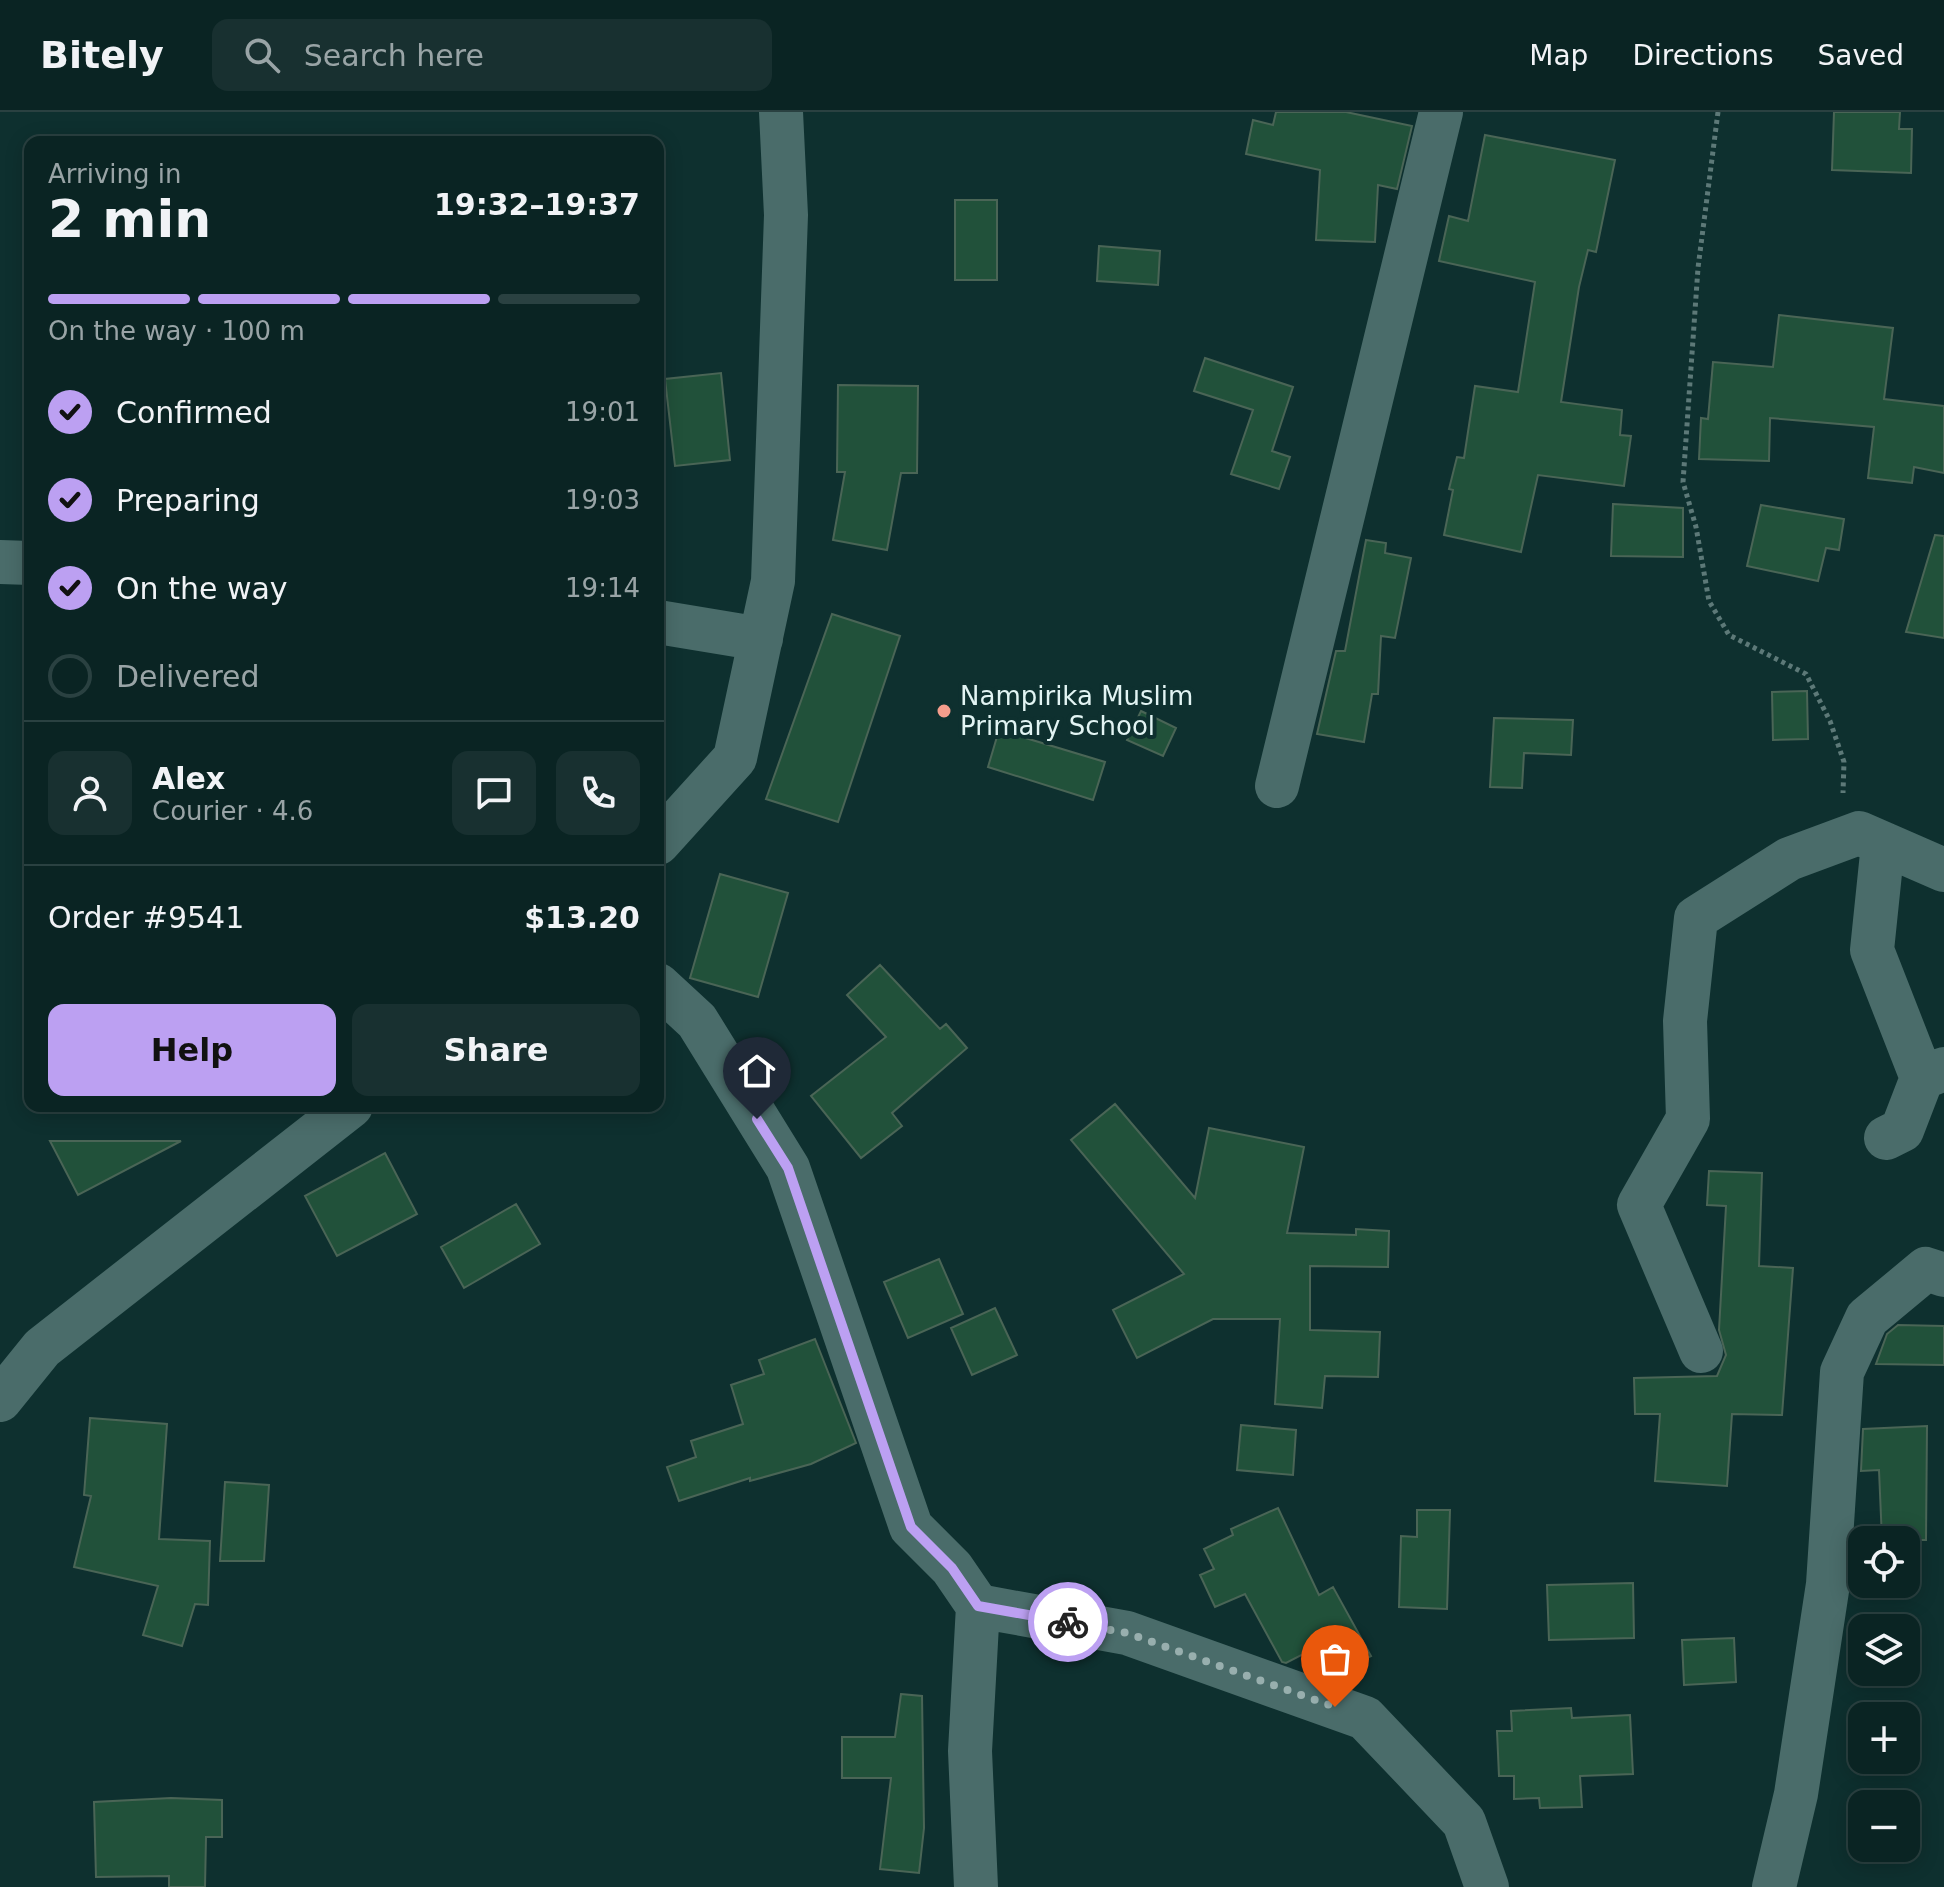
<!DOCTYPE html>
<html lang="en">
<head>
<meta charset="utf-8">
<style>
	:root { --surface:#0a2423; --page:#183030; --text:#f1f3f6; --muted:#99a4a6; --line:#2a4141; --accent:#bca0f2 }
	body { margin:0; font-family:"DejaVu Sans",sans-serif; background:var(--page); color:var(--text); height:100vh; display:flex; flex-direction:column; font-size:30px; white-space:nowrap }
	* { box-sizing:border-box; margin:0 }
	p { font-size:26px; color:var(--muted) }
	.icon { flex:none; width:44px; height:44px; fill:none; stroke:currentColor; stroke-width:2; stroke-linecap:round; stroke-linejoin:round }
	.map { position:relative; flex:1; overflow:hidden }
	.side { position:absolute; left:24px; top:24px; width:640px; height:976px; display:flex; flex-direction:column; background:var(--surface); border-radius:16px; box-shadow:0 4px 20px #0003,0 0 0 2px var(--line) }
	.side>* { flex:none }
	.tools { position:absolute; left:1848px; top:1414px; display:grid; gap:16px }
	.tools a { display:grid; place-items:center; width:72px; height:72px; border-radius:16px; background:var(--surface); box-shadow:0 4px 20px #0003,0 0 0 2px var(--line); font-size:40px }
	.pin { position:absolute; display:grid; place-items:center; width:68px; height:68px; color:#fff; margin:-82px -34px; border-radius:50% 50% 50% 0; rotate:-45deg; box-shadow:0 0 8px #0007 }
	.pin .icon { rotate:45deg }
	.courier { position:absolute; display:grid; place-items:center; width:80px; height:80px; margin:-40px; border:6px solid #bca0f2; border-radius:50%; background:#fff; color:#222; box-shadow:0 2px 10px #0007 }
	.summary em { font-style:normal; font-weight:700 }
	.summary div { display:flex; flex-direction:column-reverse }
	.summary { display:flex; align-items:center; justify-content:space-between; height:136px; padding:0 24px }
	h1 { font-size:52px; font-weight:700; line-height:60px }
	.bar { display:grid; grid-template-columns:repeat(4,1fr); gap:12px 8px; align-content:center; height:96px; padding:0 24px }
	.bar i { height:10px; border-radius:6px; background:var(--line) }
	.bar .current { background:var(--accent) }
	.bar p { grid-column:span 4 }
	.line { display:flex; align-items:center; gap:20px; padding:0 24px; border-top:2px solid var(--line) }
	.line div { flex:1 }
	.round { display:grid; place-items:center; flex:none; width:84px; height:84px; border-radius:16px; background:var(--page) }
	ol { padding:0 24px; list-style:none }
	li { display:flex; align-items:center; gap:24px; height:88px }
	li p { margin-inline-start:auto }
	li .icon { padding:8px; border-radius:50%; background:var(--accent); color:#111; stroke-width:4 }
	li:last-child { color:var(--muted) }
	li i { width:44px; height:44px; border:4px solid var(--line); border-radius:50% }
	.action { display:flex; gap:16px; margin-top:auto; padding:16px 24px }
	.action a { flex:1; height:92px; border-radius:16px; background:var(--accent); color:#111; font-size:32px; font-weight:700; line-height:92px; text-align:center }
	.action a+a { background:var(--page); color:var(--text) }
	header { display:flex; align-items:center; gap:48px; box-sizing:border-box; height:112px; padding:0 40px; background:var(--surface); border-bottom:2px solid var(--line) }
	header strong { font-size:38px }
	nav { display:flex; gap:44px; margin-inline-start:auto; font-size:28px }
	.search { width:560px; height:72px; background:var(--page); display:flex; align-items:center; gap:20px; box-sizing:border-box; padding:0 28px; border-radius:16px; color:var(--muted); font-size:30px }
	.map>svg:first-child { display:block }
	.building { fill:#21513a; stroke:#4a6556; stroke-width:2 }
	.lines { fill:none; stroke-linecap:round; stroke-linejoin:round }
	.path { stroke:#5d7978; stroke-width:5; stroke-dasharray:4 4; stroke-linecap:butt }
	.minor { stroke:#4a6c6a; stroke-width:44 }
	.done { stroke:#98afae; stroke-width:8; stroke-dasharray:0 14.4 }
	.route { stroke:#bca0f2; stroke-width:10 }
	.poi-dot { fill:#f49d8c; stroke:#0e302f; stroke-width:3 }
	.labels { text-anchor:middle; stroke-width:8; stroke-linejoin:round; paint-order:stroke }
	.poi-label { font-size:26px; fill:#e2f4f3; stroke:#0e302f; text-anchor:start }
</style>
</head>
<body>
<header>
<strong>Bitely</strong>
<div class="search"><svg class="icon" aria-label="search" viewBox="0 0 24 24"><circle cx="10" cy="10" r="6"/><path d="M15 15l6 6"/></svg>Search here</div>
<nav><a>Map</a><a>Directions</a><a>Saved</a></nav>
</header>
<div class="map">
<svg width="1944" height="1775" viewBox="0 0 1944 1775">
	<rect width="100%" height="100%" fill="#0e302f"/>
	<path class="building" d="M1276 0H1346L1412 14 1397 77 1378 73 1375 130 1316 128 1320 58 1246 42 1253 8 1273 13Z
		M1834 0H1900L1899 17H1912L1911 61 1832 58Z
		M1485 23 1615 48 1596 140 1588 138 1579 175 1561 290 1622 298 1620 323 1631 324 1624 374 1538 363 1521 440 1444 423 1453 378 1449 377 1457 345 1464 346 1475 274 1518 280 1535 170 1439 149 1449 104 1468 109Z
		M955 88H997V168H955Z
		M1099 134 1160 139 1158 173 1097 169Z
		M1779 203 1893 216 1884 287 1944 294V361L1914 355 1912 371 1868 366 1874 315 1770 306 1769 349 1699 347 1701 306 1708 307 1713 250 1773 255Z
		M1205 246 1293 275 1272 339 1290 345 1279 377 1231 362 1253 298 1194 279Z
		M721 261 730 348 675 354 665 267Z
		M838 273 918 274 917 361H901L887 438 833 428 845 360H837Z
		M1613 392 1683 396V445L1611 444Z
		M1761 393 1844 407 1839 438 1826 436 1818 469 1747 454Z
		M1935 423 1944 424V526L1906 520Z
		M1366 428 1386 431 1385 441 1411 446 1395 526 1381 524 1378 582H1372L1364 630 1317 622 1336 539H1345Z
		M832 502 900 524 838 710 766 687Z
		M1807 579 1808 627 1773 628 1772 580Z
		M1141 599 1176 616 1163 644 1127 628Z
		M1494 606 1573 608 1571 643 1524 641 1522 676 1490 675Z
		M999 618 1105 650 1093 688 988 655Z
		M720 762 788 781 758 885 690 866Z
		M880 853 940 917 946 912 967 936 892 1001 902 1014 861 1046 811 984 886 925 847 883Z
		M1115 992 1195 1086 1209 1016 1304 1035 1287 1121 1356 1123V1117L1389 1119 1388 1155 1310 1154V1218L1380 1220 1378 1265 1325 1264 1322 1296 1275 1292 1280 1207H1213L1137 1246 1113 1198 1184 1162 1071 1028Z
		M50 1029H181L78 1083Z
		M385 1041 417 1102 337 1144 305 1084Z
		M1709 1059 1762 1061 1759 1154 1793 1156 1782 1303 1732 1302 1727 1374 1655 1369 1660 1302H1635L1634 1266 1717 1264 1726 1243 1719 1218 1726 1094 1707 1093Z
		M516 1092 540 1132 464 1176 441 1135Z
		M939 1147 963 1202 908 1226 884 1170Z
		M995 1196 1017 1243 972 1263 951 1216Z
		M1898 1213 1944 1214V1253L1876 1252 1887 1222Z
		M815 1227 856 1331 811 1352 750 1369V1366L679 1389 667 1355 696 1345 691 1329 743 1312 731 1273 764 1262 759 1248Z
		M90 1306 167 1312 159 1427 210 1429 208 1493 195 1492 182 1534 143 1523 158 1474 74 1455 91 1384 84 1383Z
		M1241 1313 1296 1318 1293 1363 1237 1358Z
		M1927 1314 1926 1428H1882L1879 1358 1861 1359 1863 1317Z
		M225 1370 269 1373 264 1449H220Z
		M1278 1396 1319 1483 1333 1475 1371 1544 1328 1566 1311 1538 1286 1551 1282 1550 1245 1482 1215 1495 1200 1463 1214 1457 1204 1437 1233 1423 1231 1417Z
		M1417 1398H1450L1447 1497 1399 1495 1401 1424 1417 1425Z
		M1633 1471 1634 1526 1549 1528 1547 1473Z
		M1734 1526 1736 1570 1684 1573 1682 1528Z
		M901 1582 922 1584 924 1716 919 1761 880 1757 891 1666H842V1625H895Z
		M1571 1596 1572 1606 1630 1603 1633 1662 1580 1664 1582 1695 1540 1696 1539 1686 1514 1687V1664H1499L1497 1619H1512L1511 1599Z
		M171 1686 222 1688V1725H206L205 1775H169V1764L96 1765 94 1690Z"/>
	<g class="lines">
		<path class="path" d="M1718 0 1698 156 1683 370 1696 415 1709 489 1729 523 1806 562 1830 609 1844 650 1843 681"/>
		<path class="minor" d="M0 450 30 451
			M658 510 761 527
			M1277 674 1441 0
			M658 731 735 646 773 469 786 103 781 0
			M1883 732 1872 838 1922 966 1944 957
			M658 873 697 909 788 1056 911 1415 952 1456 978 1494 970 1639 976 1775
			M1886 1026 1902 1018 1922 966
			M1701 1239 1639 1093 1688 1007 1685 909 1696 806 1789 747 1859 721 1944 758
			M0 1288 42 1236 351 994
			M978 1494 1127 1521 1365 1606 1464 1710 1487 1775
			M1774 1775 1796 1682 1828 1472 1842 1260 1867 1206 1926 1157 1944 1163"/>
	</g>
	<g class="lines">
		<path class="done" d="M1068 1510 1127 1521 1335 1595"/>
		<path class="route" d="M757 1007 788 1056 911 1415 952 1456 978 1494 1068 1510"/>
	</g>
	<circle class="poi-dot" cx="944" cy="599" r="8"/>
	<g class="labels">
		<g class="poi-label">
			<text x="960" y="593">Nampirika Muslim<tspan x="960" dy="30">Primary School</tspan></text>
		</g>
	</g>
</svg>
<div class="tools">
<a><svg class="icon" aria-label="locate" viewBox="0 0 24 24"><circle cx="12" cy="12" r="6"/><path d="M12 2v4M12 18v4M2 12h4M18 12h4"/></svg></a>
<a><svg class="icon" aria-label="layers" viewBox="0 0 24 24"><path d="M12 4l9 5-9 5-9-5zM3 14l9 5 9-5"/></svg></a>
<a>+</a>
<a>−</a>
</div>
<div class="pin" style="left:1335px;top:1595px;background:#ea580c"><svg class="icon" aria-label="bag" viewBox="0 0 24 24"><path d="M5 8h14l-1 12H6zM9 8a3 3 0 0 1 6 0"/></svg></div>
<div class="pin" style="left:757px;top:1007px;background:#1f2937"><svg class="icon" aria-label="home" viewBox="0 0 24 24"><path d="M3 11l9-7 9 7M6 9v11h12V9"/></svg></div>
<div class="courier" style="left:1068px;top:1510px"><svg class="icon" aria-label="bike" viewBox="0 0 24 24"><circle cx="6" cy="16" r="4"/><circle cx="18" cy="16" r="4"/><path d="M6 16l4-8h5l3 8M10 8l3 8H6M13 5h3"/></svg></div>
<section class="side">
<div class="summary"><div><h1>2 min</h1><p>Arriving in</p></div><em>19:32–19:37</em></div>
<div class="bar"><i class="current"></i><i class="current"></i><i class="current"></i><i></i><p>On the way · 100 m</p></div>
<ol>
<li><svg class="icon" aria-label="check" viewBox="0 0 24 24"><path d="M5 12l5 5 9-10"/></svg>Confirmed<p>19:01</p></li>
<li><svg class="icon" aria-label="check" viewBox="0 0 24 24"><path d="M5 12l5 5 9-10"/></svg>Preparing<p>19:03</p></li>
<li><svg class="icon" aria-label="check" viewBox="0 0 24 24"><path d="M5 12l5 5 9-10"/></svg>On the way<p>19:14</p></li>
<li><i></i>Delivered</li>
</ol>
<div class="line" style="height:144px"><a class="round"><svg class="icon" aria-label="person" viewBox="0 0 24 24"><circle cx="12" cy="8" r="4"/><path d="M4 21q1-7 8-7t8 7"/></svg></a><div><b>Alex</b><p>Courier · 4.6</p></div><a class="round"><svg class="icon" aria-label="chat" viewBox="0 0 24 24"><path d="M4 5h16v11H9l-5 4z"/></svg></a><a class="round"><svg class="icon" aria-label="phone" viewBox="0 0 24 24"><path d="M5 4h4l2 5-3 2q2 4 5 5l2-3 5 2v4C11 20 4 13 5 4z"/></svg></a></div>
<div class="line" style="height:104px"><div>Order #9541</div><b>$13.20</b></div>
<div class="action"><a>Help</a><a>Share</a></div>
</section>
</div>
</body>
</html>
